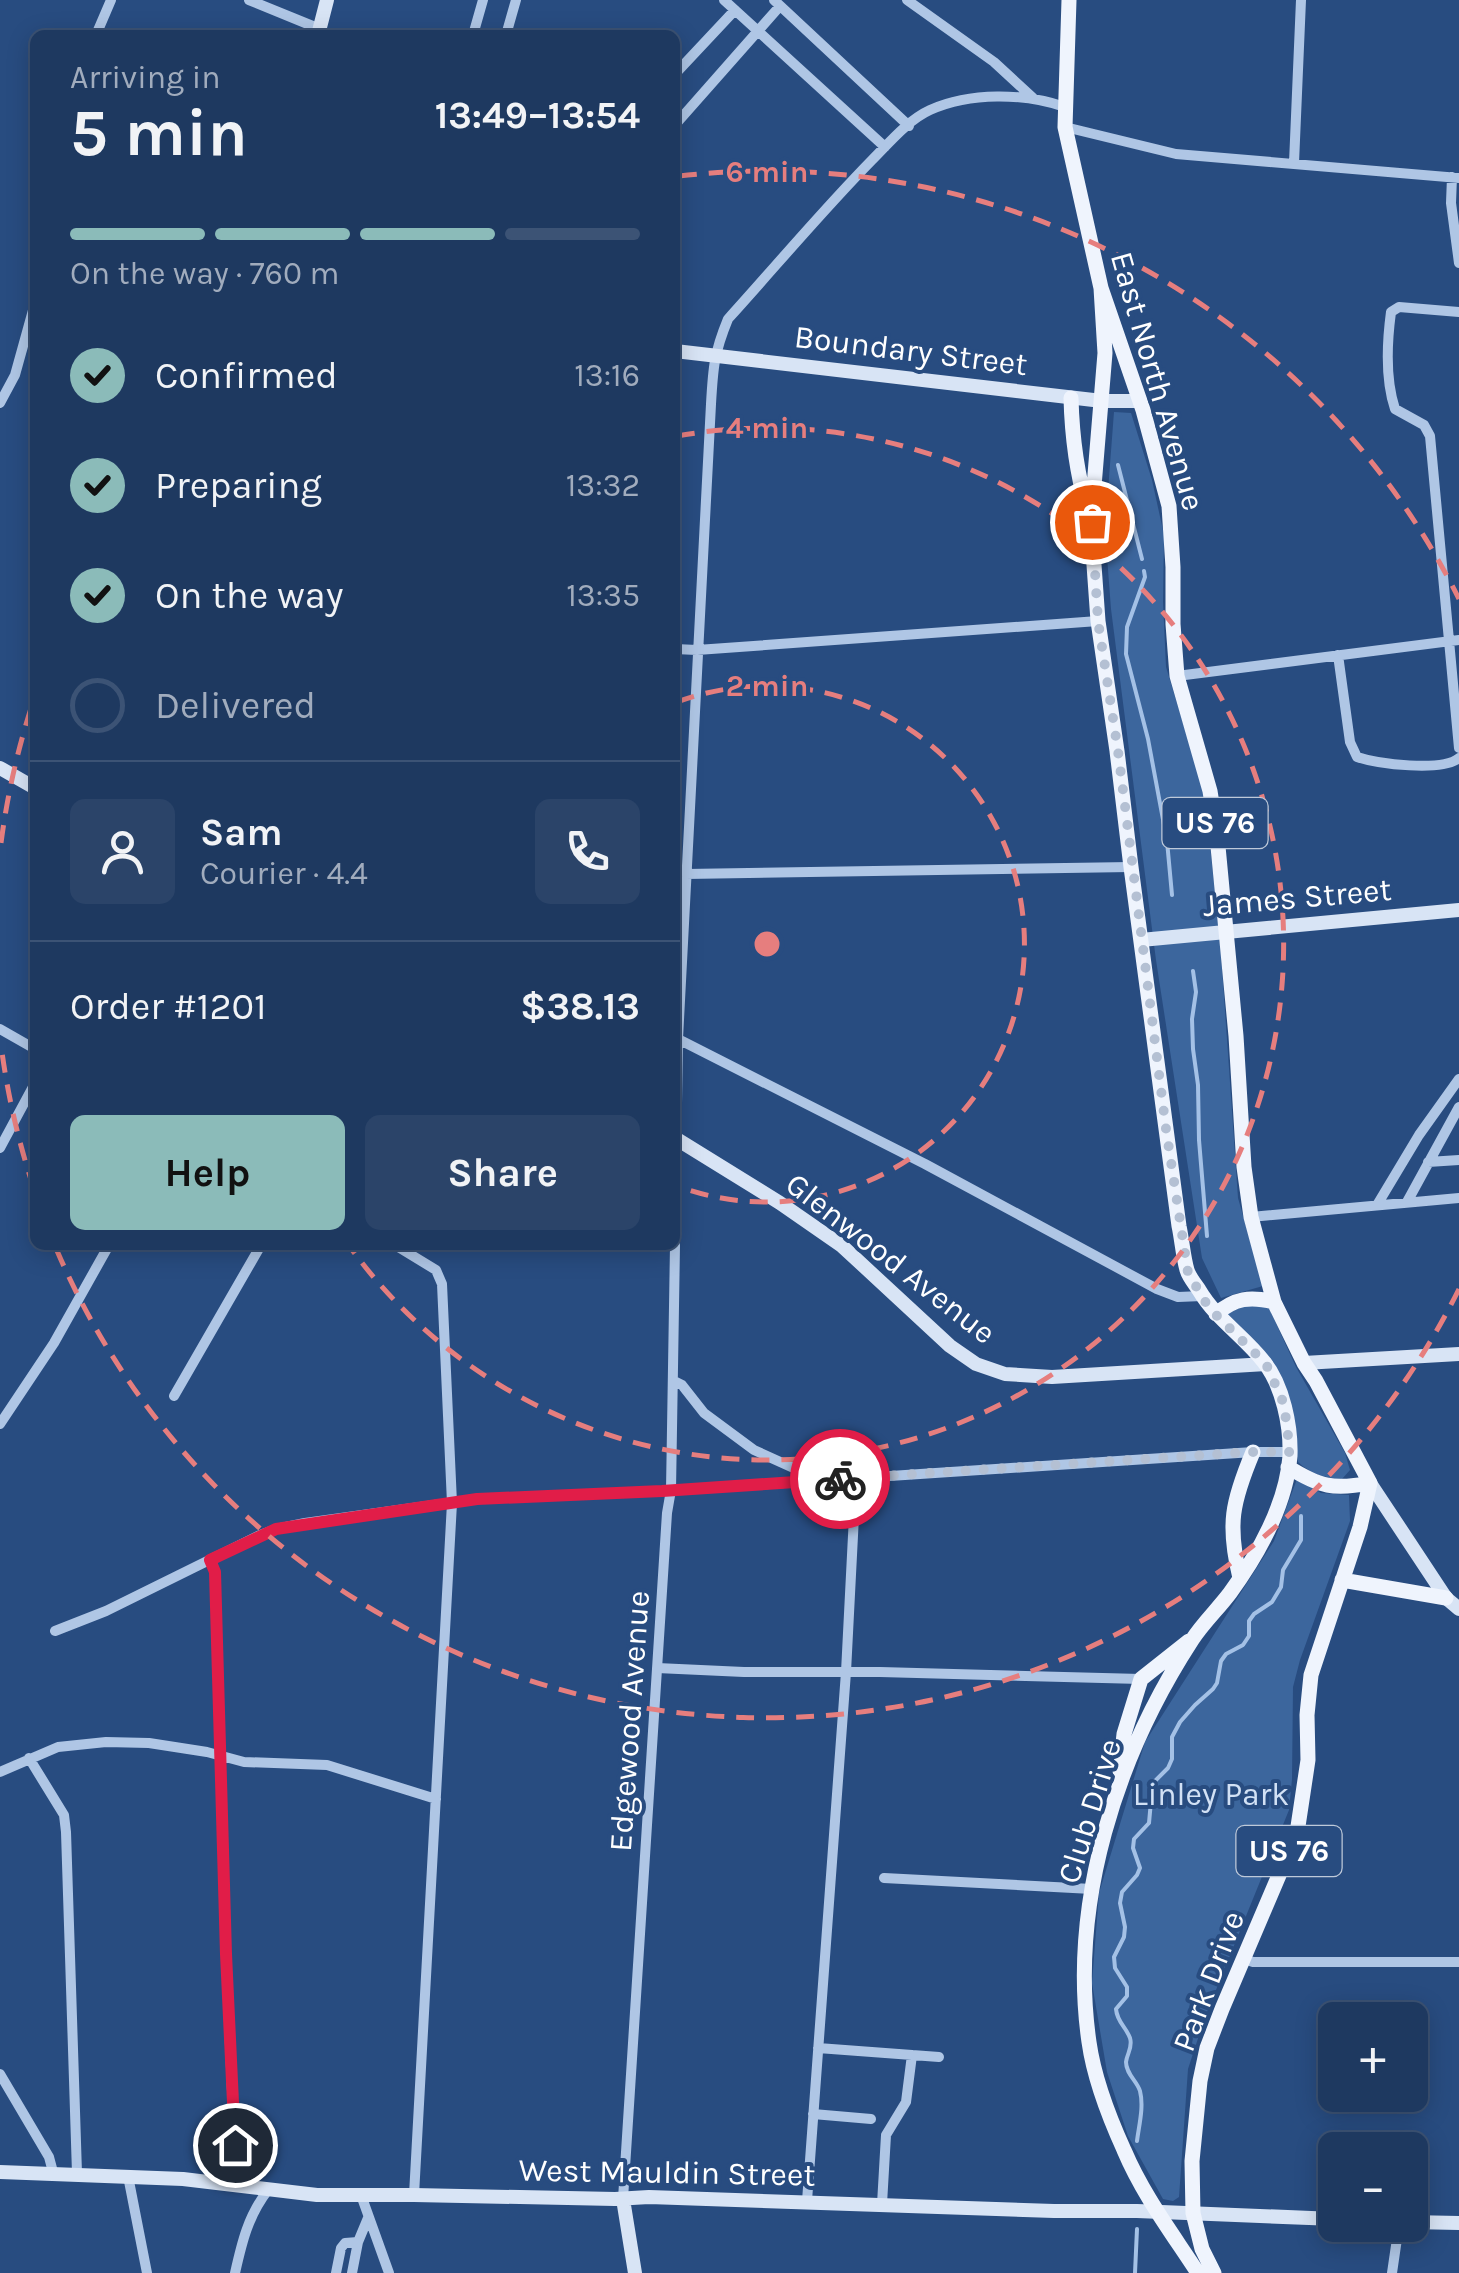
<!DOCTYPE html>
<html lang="en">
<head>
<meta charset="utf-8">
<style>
	:root { --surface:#1e3960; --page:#2b4469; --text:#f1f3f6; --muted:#a1acbd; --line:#3c5375; --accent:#8bbbb9 }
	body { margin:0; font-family:Karla,sans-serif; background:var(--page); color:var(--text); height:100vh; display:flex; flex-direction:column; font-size:38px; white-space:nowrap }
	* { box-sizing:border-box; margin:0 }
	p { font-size:32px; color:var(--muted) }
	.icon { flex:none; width:55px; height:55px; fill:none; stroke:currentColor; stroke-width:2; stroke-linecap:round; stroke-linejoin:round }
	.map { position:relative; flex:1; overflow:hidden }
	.panel { position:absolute; left:30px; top:30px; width:650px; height:1220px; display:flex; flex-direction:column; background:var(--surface); border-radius:15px; box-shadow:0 5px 25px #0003,0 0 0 2px var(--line) }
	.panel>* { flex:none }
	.fabs { position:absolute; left:1318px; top:2002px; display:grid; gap:20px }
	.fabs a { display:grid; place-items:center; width:110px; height:110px; border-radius:15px; background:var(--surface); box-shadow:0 5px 25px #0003,0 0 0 2px var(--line); font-size:50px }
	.pin { position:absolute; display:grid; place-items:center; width:85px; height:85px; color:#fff; margin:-42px; border:5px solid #fff; border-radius:50%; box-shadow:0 2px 10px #0007 }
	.courier { position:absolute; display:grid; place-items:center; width:100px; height:100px; margin:-50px; border:8px solid #e11d48; border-radius:50%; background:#fff; color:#222; box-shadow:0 2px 12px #0007 }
	.overview em { font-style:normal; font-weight:700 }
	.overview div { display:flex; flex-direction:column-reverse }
	.overview { display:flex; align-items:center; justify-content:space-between; height:170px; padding:0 40px }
	h1 { font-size:65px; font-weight:700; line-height:75px }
	.bar { display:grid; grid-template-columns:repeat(4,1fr); gap:15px 10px; align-content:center; height:120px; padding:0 40px }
	.bar i { height:12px; border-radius:8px; background:var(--line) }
	.bar .selected { background:var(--accent) }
	.bar p { grid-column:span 4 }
	.line { display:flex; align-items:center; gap:25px; padding:0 40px; border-top:2px solid var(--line) }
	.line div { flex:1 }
	.round { display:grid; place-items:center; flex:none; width:105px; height:105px; border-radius:15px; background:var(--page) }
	ol { padding:0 40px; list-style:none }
	li { display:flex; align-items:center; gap:30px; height:110px }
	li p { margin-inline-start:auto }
	li .icon { padding:10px; border-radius:50%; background:var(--accent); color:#111; stroke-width:4 }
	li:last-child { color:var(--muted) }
	li i { width:55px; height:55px; border:5px solid var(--line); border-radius:50% }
	.action { display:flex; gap:20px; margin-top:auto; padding:20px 40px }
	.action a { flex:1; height:115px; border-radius:15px; background:var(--accent); color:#111; font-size:40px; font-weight:700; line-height:115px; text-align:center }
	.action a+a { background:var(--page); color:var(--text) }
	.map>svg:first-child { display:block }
	.green { fill:#3c669d }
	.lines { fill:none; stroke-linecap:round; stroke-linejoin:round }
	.stream { stroke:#a4c1e6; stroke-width:4 }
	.street { stroke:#afc6e5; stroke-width:10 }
	.secondary { stroke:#d8e4f5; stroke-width:14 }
	.primary { stroke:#eff4fd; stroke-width:15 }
	.done { stroke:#b4c0d3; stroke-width:10; stroke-dasharray:0 18 }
	.route { stroke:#e11d48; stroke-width:12 }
	.ring { fill:none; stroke:#e67e7e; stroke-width:5; stroke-dasharray:18 12 }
	.labels { text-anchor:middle; stroke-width:8; stroke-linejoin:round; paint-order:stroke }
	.shield { fill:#284c80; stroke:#bec9d9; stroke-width:2.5 }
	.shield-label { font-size:30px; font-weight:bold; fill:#fff }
	.street-label { font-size:32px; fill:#fff; stroke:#284c80 }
	.park-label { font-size:32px; fill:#d2e1f5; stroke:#284c80 }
	.centre { fill:#e67e7e; stroke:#284c80; stroke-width:5 }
	.ring-label { font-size:30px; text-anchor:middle; font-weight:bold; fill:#e67e7e; stroke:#284c80; stroke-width:8; stroke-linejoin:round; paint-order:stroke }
</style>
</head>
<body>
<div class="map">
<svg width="1459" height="2273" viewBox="0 0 1459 2273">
	<rect width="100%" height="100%" fill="#284c80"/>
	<path class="green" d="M1114 412 1131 413 1152 480 1164 535 1163 602 1166 667 1205 795 1221 953 1238 1198 1263 1286 1221 1298 1202 1258 1156 960 1111 609 1105 530Z
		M1247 1304 1269 1308 1296 1367 1345 1453 1350 1470 1342 1479C1324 1478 1311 1474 1298 1462L1289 1397 1227 1314Z
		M1297 1479 1321 1493 1349 1495 1350 1521 1300 1660 1293 1687 1292 1779 1289 1810 1205 2017 1188 2069 1179 2197 1173 2201 1163 2199 1128 2136 1107 2072 1092 1983 1099 1893 1145 1742 1274 1541Z"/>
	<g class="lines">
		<path class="stream" d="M1118 465 1142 559
			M1144 571 1145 577 1127 627 1126 654 1148 739 1167 841 1172 895
			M1193 971 1196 992 1192 1019 1193 1049 1198 1085 1199 1140 1207 1236
			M1137 2141C1139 2125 1144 2107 1140 2091 1137 2081 1126 2074 1126 2062 1127 2053 1133 2048 1130 2038 1126 2027 1117 2022 1116 2009L1127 1996V1987L1115 1968 1114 1957 1124 1937 1125 1927 1120 1903 1122 1892 1137 1875 1140 1868 1133 1848 1134 1839 1149 1823 1152 1790 1155 1781 1168 1768 1172 1759V1737L1180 1722 1195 1705 1213 1689 1217 1683 1221 1661 1226 1654 1243 1645 1249 1636V1621L1254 1614 1272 1602 1281 1587 1283 1570 1301 1540V1516
			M1135 2273 1137 2229"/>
		<path class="street" d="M249 0 320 29
			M724 0 885 147
			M774 0 909 126
			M907 0 994 62 1033 98
			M96 35 111 0
			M473 35 483 0
			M506 35 516 0
			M675 74 735 10
			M675 125 780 6
			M1065 127 1176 154 1459 178
			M1294 163 1301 0
			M1452 177 1451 203 1459 263
			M1459 312 1399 307 1391 312C1387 342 1385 379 1395 409L1424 425 1430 436 1459 748
			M0 403 15 375 35 303
			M675 649 697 650 1098 621
			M1338 655 1350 742 1357 757C1378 764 1442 772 1459 758
			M1177 676 1459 640
			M686 874 1131 867
			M0 1029 35 1049
			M678 1039 925 1164 1157 1289 1178 1297 1202 1296
			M0 1148 35 1083
			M1428 1162 1459 1160
			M1407 1202 1459 1107
			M1377 1205 1419 1135 1459 1079
			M1251 1217 1459 1198
			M675 1231 678 1039 711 404C713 368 714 353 728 319 776 266 822 211 872 160 889 143 908 120 930 110 970 92 1024 93 1065 107
			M395 1245 436 1270 442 1284 452 1503 414 2195
			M674 1381 682 1385 704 1413 754 1450 820 1480
			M174 1396 261 1245
			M0 1424 54 1343 109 1245
			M211 1561 215 1572 226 1954 236 2183
			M55 1631 106 1611 258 1536 276 1529 305 1523 477 1499 662 1491 1253 1452H1290
			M657 1668 744 1672H880L1141 1679
			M29 1758 64 1815 66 1832 77 2173
			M0 1772 58 1747 106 1742 149 1743 207 1752 244 1762 327 1765 436 1799
			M884 1878 1092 1889
			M1244 1959 1253 1962H1459
			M818 2048 939 2057
			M0 2074 49 2157 53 2172
			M813 2114 871 2119
			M128 2176 147 2273
			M361 2195 389 2273
			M623 2199 667 1513 671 1490 675 1245
			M807 2201 846 1672 856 1477
			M882 2204 886 2135 906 2102 912 2055
			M235 2273C242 2242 248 2216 268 2190
			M336 2273 341 2248 345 2243 358 2242
			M352 2273 358 2242 368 2218
			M1392 2273 1399 2225"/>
		<path class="secondary" d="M318 35 327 0
			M675 351 1102 401H1140
			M0 768 35 788
			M1141 940 1459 910
			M675 1138 780 1203 842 1246 950 1346 976 1364 1005 1374 1052 1377 1266 1364
			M1304 1363 1459 1354
			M1370 1483 1446 1598 1459 1609
			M0 2172 183 2179 317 2195H414L615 2199 649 2197 1054 2211H1137L1335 2219
			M623 2199 635 2273
			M1410 2222 1459 2223"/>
		<path class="primary" d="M1069 0 1065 127 1101 288 1143 410 1169 506 1173 567V624L1177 676 1210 791 1217 836 1236 1036 1244 1167 1251 1217 1274 1302 1304 1363 1316 1381 1370 1483
			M1101 288 1105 353 1091 523 1098 621 1117 751 1131 867 1179 1226C1182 1240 1183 1256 1187 1270 1189 1277 1195 1284 1199 1290 1216 1319 1244 1336 1264 1362 1283 1386 1291 1426 1290 1456 1286 1506 1259 1553 1230 1593 1218 1609 1203 1623 1192 1640 1116 1757 1069 1903 1089 2042 1094 2078 1109 2117 1124 2150 1143 2195 1172 2233 1198 2273
			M1071 398C1072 437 1077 475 1088 512
			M1216 1314C1235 1298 1250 1296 1274 1302
			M1288 1467C1320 1487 1334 1490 1370 1483
			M1240 1578C1227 1525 1232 1502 1253 1452
			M1342 1580 1446 1598
			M1120 1771 1124 1734 1141 1679 1189 1641
			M1214 2273 1202 2249 1193 2213 1192 2161 1200 2081 1207 2048 1222 2009 1297 1833 1308 1760 1307 1715 1311 1675 1360 1527 1370 1483"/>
	</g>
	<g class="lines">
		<path class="done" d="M840 1479 1252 1452H1290L1284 1404 1266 1364 1209 1308 1188 1273 1166 1129 1118 751 1098 621 1092 522"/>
		<path class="route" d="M235 2145 226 1954 215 1572 210 1560 276 1529 477 1499 662 1491 840 1479"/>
	</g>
	<g class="ring">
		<path d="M677 702A258 258 0 1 1 677 1186"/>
		<path d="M677 436A516 516 0 1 1 350 1247"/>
		<path d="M1459 1289A773 773 0 0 1 55 1246M34 1189A773 773 0 0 1 1 1045M1 843A773 773 0 0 1 34 699M679 176A773 773 0 0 1 1459 599"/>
	</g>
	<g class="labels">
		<g class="shield">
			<rect x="1162.5" y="798" width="105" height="50" rx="8"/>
			<rect x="1236.5" y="1826" width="105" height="50" rx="8"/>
		</g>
		<g class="shield-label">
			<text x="1215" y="833">US 76</text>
			<text x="1289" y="1861">US 76</text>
		</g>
		<g class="street-label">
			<text transform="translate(911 350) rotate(7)" y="11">Boundary Street</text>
			<text transform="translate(1158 381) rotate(74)" y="11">East North Avenue</text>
			<text transform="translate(1297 897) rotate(-5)" y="11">James Street</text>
			<text transform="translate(891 1258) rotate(38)" y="11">Glenwood Avenue</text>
			<text transform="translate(629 1721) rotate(-86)" y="11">Edgewood Avenue</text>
			<text transform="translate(1089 1811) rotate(-73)" y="11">Club Drive</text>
			<text transform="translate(1208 1981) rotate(-69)" y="11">Park Drive</text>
			<text transform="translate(667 2172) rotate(1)" y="11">West Mauldin Street</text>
		</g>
		<g class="park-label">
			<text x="1211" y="1805">Linley Park</text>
		</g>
	</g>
	<circle cx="767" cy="944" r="15" class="centre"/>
	<g class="ring-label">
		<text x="767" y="182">6 min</text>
		<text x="767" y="438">4 min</text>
		<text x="767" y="696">2 min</text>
	</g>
</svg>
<div class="fabs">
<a>+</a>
<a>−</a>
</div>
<div class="pin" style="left:1092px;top:522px;background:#ea580c"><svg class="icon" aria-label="bag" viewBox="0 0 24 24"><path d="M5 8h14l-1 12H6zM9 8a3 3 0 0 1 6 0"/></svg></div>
<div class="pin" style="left:235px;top:2145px;background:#1f2937"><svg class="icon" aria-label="home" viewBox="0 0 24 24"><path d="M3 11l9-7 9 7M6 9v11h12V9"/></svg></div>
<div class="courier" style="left:840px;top:1479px"><svg class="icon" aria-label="bike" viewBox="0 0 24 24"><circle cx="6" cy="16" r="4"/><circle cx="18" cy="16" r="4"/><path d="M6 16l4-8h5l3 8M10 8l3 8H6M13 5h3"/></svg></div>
<section class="panel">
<div class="overview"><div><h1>5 min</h1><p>Arriving in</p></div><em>13:49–13:54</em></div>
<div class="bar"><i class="selected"></i><i class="selected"></i><i class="selected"></i><i></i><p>On the way · 760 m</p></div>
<ol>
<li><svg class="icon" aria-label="check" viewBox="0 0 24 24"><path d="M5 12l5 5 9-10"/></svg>Confirmed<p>13:16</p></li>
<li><svg class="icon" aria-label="check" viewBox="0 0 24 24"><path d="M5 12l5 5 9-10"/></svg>Preparing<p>13:32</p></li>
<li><svg class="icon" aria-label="check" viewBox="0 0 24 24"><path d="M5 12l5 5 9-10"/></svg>On the way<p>13:35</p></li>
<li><i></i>Delivered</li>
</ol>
<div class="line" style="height:180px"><a class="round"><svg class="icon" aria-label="person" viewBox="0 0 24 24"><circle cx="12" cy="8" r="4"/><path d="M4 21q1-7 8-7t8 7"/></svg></a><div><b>Sam</b><p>Courier · 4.4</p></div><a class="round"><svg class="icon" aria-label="phone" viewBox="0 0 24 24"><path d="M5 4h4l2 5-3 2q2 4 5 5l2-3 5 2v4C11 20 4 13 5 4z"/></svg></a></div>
<div class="line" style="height:130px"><div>Order #1201</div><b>$38.13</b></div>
<div class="action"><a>Help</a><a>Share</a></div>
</section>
</div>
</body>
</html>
